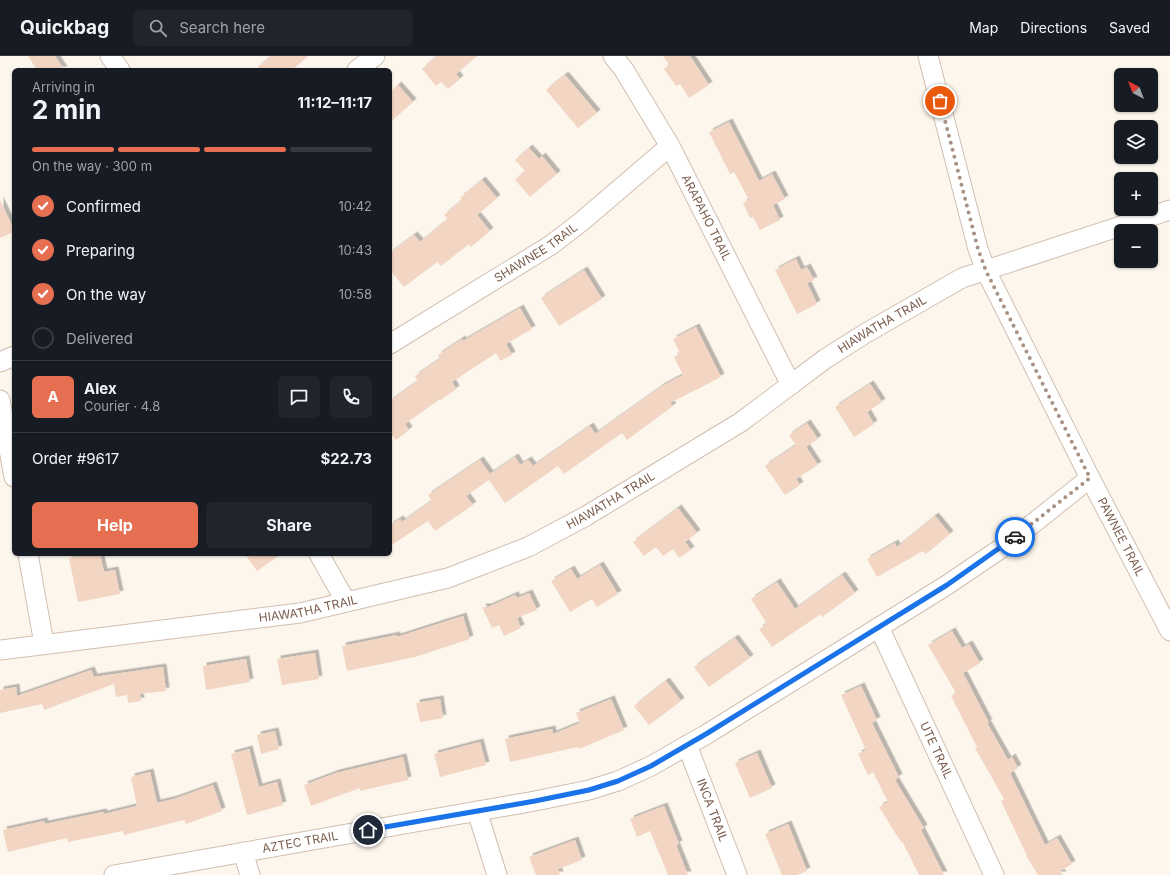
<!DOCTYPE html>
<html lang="en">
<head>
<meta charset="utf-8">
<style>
	:root { --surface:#171b24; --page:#20242c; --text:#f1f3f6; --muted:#9ea1a6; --line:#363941; --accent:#e76f51 }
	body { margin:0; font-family:Inter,sans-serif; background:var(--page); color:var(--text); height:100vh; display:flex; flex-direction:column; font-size:15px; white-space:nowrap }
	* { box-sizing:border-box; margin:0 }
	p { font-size:13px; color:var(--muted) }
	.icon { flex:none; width:22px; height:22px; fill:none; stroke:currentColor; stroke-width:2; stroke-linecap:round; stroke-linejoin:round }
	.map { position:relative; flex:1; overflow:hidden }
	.drawer { position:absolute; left:12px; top:12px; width:380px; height:488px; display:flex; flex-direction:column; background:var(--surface); border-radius:6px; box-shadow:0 1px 3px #0004 }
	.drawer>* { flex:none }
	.needle { width:26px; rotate:318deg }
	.tools { position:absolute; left:1114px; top:12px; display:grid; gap:8px }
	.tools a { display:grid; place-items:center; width:44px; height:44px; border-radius:6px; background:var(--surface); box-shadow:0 1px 3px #0004; font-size:20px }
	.pin { position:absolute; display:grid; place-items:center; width:34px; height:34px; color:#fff; margin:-17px; border:2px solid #fff; border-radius:50%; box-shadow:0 1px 4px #0007 }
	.courier { position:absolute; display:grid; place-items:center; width:40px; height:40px; margin:-20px; border:3px solid #1a73e8; border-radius:50%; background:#fff; color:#222; box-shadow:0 1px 5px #0007 }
	.overview em { font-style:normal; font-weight:700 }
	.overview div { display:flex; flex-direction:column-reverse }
	.overview { display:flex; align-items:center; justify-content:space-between; height:68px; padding:0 20px }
	h1 { font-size:26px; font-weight:700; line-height:30px }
	.bar { display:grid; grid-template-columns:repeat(4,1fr); gap:6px 4px; align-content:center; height:48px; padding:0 20px }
	.bar i { height:5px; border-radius:3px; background:var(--line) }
	.bar .on { background:var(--accent) }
	.bar p { grid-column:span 4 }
	.line { display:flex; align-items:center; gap:10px; padding:0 20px; border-top:1px solid var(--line) }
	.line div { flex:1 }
	.round { display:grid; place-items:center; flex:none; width:42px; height:42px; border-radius:6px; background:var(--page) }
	ol { padding:0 20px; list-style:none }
	li { display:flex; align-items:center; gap:12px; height:44px }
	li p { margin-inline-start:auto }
	li .icon { padding:4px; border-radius:50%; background:var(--accent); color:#fff; stroke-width:4 }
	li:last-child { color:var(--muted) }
	li i { width:22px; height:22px; border:2px solid var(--line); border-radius:50% }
	.primary-button { display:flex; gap:8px; margin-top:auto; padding:8px 20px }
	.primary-button a { flex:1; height:46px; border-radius:6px; background:var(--accent); color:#fff; font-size:16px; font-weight:700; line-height:46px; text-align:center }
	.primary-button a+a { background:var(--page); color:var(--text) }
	header { display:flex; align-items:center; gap:24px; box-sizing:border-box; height:56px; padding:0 20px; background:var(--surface); border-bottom:1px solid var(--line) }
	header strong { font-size:19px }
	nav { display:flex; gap:22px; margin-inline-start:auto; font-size:14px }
	.search { width:280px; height:36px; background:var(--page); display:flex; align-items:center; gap:10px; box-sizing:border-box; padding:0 14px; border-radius:6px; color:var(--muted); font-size:15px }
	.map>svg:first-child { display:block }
	.building { fill:#f3d5c3; filter:url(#shadow) }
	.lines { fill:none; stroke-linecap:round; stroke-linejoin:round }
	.minor-casing { stroke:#d1beb0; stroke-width:21 }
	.minor { stroke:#fff; stroke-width:19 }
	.done { stroke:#a89285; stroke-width:4; stroke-dasharray:0 7.2 }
	.route { stroke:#1a73e8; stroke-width:5 }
	.labels { text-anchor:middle; stroke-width:3; stroke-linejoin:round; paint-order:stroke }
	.street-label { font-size:12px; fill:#7a5c4d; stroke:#fffaf3 }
</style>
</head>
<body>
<header>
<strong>Quickbag</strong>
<div class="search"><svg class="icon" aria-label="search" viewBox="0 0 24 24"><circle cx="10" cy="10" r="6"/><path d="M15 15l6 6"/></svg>Search here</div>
<nav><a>Map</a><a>Directions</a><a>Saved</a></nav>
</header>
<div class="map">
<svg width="1170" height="819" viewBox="0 0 1170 819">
	<defs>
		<filter id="shadow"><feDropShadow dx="3.5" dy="-3.5" stdDeviation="0" flood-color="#0004"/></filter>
	</defs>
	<rect width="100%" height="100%" fill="#fdf6ec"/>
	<path class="building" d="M28 0H55L64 14H37Z
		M271 0H308L292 14H255Z
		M437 0H477L456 18 460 23 448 33 441 26 436 30 422 13Z
		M663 0H690L709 29 689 42 680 28 676 30 664 13 669 9Z
		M565 19 597 57 578 72 546 34Z
		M398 29 413 46 390 66V37Z
		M729 66 759 125 772 118 785 143 773 149 780 164 760 174 753 161 750 162 743 147 749 144 734 116 730 118 709 76Z
		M529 92 539 103 542 100 557 118 530 141 515 124 525 115 515 104Z
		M482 124 497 142 477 159 490 175 471 191 469 188 441 210 437 206 404 231 390 214V197L414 179 420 186 448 163 444 159 462 144 460 142Z
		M0 144 14 174V176L0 182Z
		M796 203 801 214 807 211 814 224 807 227 817 248 797 258 775 214Z
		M584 214 602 243 559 270 541 242Z
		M520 252 532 273 506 288 512 299 500 305 496 297 452 326 456 333 441 344 440 343 405 368 409 374 396 384 390 376V345L418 325 415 320 440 303 438 299 462 283 463 285Z
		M696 271 721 321 670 347 673 350 627 384 622 377 564 418 558 410 505 447 489 424 466 440 473 449 435 475 428 465 390 490V469L400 463 402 466 432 445 428 439 480 404 490 418 515 401 520 409 528 404 533 410 590 370 595 378 662 330 683 319 674 301 680 297 673 283Z
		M870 328 882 346 867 356 874 368 854 381 835 351Z
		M807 367 818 383 806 391 818 409 796 423 800 429 785 439 765 410 796 389 789 379Z
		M678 452 697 477 685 486 691 494 679 502 673 493 663 500 656 491 644 500 633 486Z
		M935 460 950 478 926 498 923 495 877 521 867 503 895 487 897 491Z
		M90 498H100L104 516 115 514 120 538 78 546 69 502Z
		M245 498H281L257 515Z
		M600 509 618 538 597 551 592 543 570 556 551 525 571 513 577 523Z
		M842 519 855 537 822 561 821 558 772 591 759 573 767 568 751 543 777 526 795 553Z
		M529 537 537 554 517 562 521 572 504 580 499 569 492 572 482 551H488L515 539 517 542Z
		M463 560 470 583 415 601 347 615 342 590 397 579V581Z
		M952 575 962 592 969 588 980 607 963 617 989 667H987L1008 704 1012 701 1018 712 1010 717 1045 789 1057 782 1072 808 1060 815 1063 819H1038L1026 800H1027L1001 745 1004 743 975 692 977 691 951 640 956 637 928 589Z
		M735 582 750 602 709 631 694 611Z
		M315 597 319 623 282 629 277 603Z
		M246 603 250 626 206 634 203 610Z
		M163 611 166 635 140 638 141 645 128 647 127 639 116 641 114 628 44 654 42 648 0 657V634L16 631 17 640 91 614 94 621Z
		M666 625 681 645 649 669 634 650Z
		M861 630 877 664 872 667 899 721 895 724 924 772 921 774 944 819H919L902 785 901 786 879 751 888 746 873 716 868 719 858 698 866 694 841 639Z
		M440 643 443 662 420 666 416 647Z
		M611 643 624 674 579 693 578 691 510 706 505 683 552 673 553 678 580 667 576 657Z
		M275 675 279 693 261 698 257 679Z
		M480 686 486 709 440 721 434 698Z
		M249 693 259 731 277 726 283 749 247 759 231 698Z
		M757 697 772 732 750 742 735 707Z
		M403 701 408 724 360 735V732L311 750 304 729 336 717Z
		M150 716 157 747 174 743 213 729 222 755 186 768 184 764 124 779 123 775 68 786 67 782 8 796 3 774 44 765 45 768 103 756 104 758 137 750 131 721Z
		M664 750 679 788 676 789 688 819H668L650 775 637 781 630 763Z
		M788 768 807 815 797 819H782L765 778Z
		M575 784 582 804 558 813 560 819H536L529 801Z"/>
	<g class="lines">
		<defs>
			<g id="minor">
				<path d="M110 0 120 14"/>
				<path id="s1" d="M613 0 624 14 670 90 791 329"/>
				<path id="s2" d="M928 0 978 193 986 215 1090 422 1170 575"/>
				<path d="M357 14 375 0"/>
				<path id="s3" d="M390 288 551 189 581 166 670 90"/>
				<path d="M0 306 14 300"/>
				<path d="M0 344 14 421"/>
				<path d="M28 498 44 588"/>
				<path d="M319 498 346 546"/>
				<path id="s4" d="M879 571 994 819"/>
				<path id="s5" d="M0 594 300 557 448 522 528 491 586 460 741 366 825 303 866 277 962 222 1170 154"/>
				<path id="s6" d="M687 689 737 819"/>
				<path d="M477 755 497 819"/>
				<path d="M243 796 250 819"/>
				<path id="s7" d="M114 819 535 745 589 734 618 725 651 710 707 678 947 529 1006 489 1090 422"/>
			</g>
		</defs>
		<use href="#minor" class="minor-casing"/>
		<use href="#minor" class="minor"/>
	</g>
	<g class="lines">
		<path class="done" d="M940 45 978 193 986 215 1090 422 1015 481"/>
		<path class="route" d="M368 774 535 745 589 734 618 725 651 710 706 678 947 529 1015 481"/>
	</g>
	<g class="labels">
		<g class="street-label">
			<text dy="4" stroke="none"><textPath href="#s1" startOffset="187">ARAPAHO TRAIL</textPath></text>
			<text dy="4" stroke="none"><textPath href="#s3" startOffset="172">SHAWNEE TRAIL</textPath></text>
			<text dy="4" stroke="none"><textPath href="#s5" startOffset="959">HIAWATHA TRAIL</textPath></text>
			<text dy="4" stroke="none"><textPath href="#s5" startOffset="635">HIAWATHA TRAIL</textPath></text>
			<text dy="4" stroke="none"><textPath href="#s2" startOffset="521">PAWNEE TRAIL</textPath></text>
			<text dy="4" stroke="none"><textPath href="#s5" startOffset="311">HIAWATHA TRAIL</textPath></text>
			<text dy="4" stroke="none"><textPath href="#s4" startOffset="136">UTE TRAIL</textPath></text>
			<text dy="4" stroke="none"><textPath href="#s6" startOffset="70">INCA TRAIL</textPath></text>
			<text dy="4" stroke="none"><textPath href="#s7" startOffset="189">AZTEC TRAIL</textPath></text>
		</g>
	</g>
</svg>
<div class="tools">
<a><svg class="needle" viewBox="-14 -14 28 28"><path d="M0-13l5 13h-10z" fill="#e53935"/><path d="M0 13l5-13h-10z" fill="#9ea1a6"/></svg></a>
<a><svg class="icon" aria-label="layers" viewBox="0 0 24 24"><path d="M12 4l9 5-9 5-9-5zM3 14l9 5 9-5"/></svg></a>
<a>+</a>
<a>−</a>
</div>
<div class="pin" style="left:940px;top:45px;background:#ea580c"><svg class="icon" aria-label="bag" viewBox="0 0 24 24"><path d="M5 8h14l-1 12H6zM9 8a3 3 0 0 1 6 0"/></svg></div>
<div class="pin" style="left:368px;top:774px;background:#1f2937"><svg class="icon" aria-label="home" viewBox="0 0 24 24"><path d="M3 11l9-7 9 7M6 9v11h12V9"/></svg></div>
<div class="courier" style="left:1015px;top:481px"><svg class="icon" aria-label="car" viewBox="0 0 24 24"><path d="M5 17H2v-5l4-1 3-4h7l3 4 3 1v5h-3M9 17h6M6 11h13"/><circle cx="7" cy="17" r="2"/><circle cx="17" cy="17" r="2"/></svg></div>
<section class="drawer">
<div class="overview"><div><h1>2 min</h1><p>Arriving in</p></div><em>11:12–11:17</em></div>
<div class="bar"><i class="on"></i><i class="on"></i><i class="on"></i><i></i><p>On the way · 300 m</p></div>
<ol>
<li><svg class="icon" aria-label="check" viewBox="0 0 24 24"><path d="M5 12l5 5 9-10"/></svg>Confirmed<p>10:42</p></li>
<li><svg class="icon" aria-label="check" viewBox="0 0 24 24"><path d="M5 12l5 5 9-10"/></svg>Preparing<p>10:43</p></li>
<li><svg class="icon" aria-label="check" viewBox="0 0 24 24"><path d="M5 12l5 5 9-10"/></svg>On the way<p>10:58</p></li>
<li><i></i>Delivered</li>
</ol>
<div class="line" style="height:72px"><b class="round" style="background:var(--accent);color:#fff">A</b><div><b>Alex</b><p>Courier · 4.8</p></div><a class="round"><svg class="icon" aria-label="chat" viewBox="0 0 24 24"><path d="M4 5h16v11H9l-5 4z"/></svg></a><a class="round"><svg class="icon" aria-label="phone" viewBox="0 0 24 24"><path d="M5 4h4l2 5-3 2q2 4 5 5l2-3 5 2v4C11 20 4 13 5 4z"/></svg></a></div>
<div class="line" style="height:52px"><div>Order #9617</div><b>$22.73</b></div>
<div class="primary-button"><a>Help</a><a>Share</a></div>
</section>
</div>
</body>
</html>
